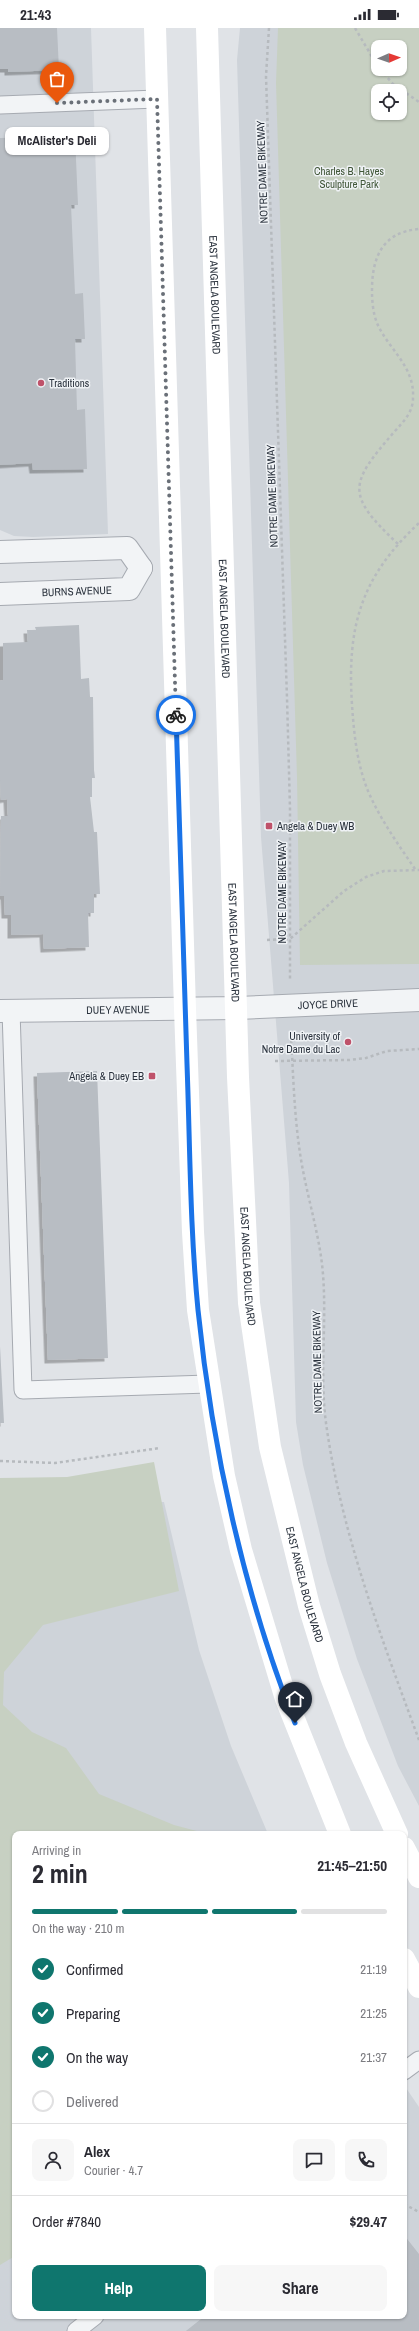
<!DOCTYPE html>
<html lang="en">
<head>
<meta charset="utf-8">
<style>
	:root { --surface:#fff; --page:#f7f7f7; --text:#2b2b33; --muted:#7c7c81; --line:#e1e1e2; --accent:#0f766e }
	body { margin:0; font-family:"Archivo Narrow",sans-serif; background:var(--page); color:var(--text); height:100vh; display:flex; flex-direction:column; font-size:15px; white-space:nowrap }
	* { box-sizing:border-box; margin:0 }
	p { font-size:13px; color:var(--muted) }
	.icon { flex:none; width:22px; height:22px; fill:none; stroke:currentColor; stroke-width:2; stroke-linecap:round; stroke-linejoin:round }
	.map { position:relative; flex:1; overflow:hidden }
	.panel { position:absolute; left:12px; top:1803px; width:395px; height:488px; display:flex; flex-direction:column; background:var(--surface); border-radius:8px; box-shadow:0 1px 3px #0004 }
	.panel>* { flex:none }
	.needle { width:26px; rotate:88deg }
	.fabs { position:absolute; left:371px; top:12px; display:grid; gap:8px }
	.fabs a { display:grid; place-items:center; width:36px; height:36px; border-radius:8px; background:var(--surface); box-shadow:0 1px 3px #0004; font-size:20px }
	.pin { position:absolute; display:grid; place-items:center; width:34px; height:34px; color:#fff; margin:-41px -17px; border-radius:50% 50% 50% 0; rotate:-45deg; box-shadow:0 0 4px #0007 }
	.pin .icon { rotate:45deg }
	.courier { position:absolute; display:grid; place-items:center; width:40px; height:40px; margin:-20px; border:3px solid #1a73e8; border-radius:50%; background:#fff; color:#222; box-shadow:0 1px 5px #0007 }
	.bubble { position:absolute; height:28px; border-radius:8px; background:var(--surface); box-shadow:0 1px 3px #0004; font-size:13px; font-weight:700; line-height:28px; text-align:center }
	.head em { font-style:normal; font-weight:700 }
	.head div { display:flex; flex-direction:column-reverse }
	.head { display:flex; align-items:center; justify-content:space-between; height:68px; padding:0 20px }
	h1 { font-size:26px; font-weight:700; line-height:30px }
	.bar { display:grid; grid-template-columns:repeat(4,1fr); gap:6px 4px; align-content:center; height:48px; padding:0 20px }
	.bar i { height:5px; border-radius:3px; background:var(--line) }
	.bar .current { background:var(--accent) }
	.bar p { grid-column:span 4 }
	.line { display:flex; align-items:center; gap:10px; padding:0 20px; border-top:1px solid var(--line) }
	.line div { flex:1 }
	.round { display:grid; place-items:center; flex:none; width:42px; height:42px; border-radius:8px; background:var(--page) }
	ol { padding:0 20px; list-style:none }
	li { display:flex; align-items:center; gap:12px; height:44px }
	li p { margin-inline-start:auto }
	li .icon { padding:4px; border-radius:50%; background:var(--accent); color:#fff; stroke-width:4 }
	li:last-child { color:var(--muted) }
	li i { width:22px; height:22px; border:2px solid var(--line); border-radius:50% }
	.cta { display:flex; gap:8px; margin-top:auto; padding:8px 20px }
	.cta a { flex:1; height:46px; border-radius:8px; background:var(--accent); color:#fff; font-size:16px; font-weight:700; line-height:46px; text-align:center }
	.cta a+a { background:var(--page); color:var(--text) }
	.status { display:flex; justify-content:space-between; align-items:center; height:28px; padding:0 20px; background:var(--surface); direction:ltr }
	.status svg { height:11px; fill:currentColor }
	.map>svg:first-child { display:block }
	.built { fill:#ced3d9; fill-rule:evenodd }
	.green { fill:#c7d0c2; fill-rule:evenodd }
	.building { fill:#b8bdc3; filter:url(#shadow) }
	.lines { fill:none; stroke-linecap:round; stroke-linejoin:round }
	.service-casing { stroke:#a6aab1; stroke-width:19 }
	.minor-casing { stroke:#a6aab1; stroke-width:24 }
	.path { stroke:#b6babe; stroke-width:2.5; stroke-dasharray:3 3; stroke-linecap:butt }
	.service { stroke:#f2f4f6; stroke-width:17 }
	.minor { stroke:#f2f4f6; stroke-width:22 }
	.secondary { stroke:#fff; stroke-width:22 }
	.done { stroke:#6a7078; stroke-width:4; stroke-dasharray:0 7.2 }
	.route { stroke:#1a73e8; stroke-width:5 }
	.poi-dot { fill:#bf526a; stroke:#eff2f5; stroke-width:1.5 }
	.labels { text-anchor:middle; stroke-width:3; stroke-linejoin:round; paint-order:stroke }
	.park-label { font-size:11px; fill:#415739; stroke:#eff2f5 }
	.street-label { font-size:11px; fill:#2a323d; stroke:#eff2f5 }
	.poi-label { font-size:11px; fill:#2a323d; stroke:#eff2f5; text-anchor:start }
</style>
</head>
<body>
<div class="status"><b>21:43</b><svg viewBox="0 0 49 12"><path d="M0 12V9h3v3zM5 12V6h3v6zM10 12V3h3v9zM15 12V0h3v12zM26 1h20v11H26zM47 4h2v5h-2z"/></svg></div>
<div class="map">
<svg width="419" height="2303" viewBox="0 0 419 2303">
	<defs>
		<filter id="shadow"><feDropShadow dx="-3.5" dy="3.5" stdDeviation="0" flood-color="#0004"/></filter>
	</defs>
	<rect width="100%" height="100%" fill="#e0e3e7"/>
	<path class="built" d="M0 0H91L108 506 33 509 14 508 0 502Z
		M240 0H419V1778L398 1738 357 1631 327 1535 303 1437 296 1394 289 1155 261 809 237 32ZM378 19H400V41H378ZM378 63H400V85H378Z
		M164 1474 199 1622 231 1718 268 1806H15V2288H404V2057L419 2079V2303H0V1483L61 1475Z"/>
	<path class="green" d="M278 0H419V936L300 937 297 750 276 55ZM378 19H400V41H378ZM378 63H400V85H378Z
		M154 1434 179 1563 43 1597 4 1644 3 1677 32 1704 66 1720 99 1766 174 1797 208 1806H15V2228L0 2237V1450L67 1449Z"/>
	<path class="building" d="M0 0H57L59 42 8 44V41H0Z
		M75 108 78 177H71L75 266 83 265 85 311H75L77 382 85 381 87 441 33 442 32 435 0 437V110Z
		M79 597 81 651 89 650 90 669H93L94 742 95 750H92V769H90L94 804H97L100 866H94V885H88L89 919 44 921 43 906 11 907V887H5L4 868H0L1 788H8L7 771 1 772 0 752V653L3 652V615L28 614 27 602H36L35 599Z
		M97 1043 108 1330 48 1332 37 1045Z
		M0 1318 4 1395H0Z
		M404 2207 419 2226V2303H186L205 2288H404Z"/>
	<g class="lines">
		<defs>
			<path id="service" d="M0 77 157 71
				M11 982 23 1362 208 1356
				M404 2043 419 2032
				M76 2303 95 2288"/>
			<g id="minor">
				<path d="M0 524 127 520 141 540"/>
				<path id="s1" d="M0 566 129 561 141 540"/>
				<path id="s2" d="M0 983 237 980 419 972"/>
			</g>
		</defs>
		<use href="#service" class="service-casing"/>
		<use href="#minor" class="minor-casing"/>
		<path class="path" d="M269 0 266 48 287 670 290 781V951
			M355 0 378 39
			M380 41 393 56 419 74
			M398 516C345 466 349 456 395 403 404 393 413 384 413 370 415 338 388 321 377 295 373 285 372 273 372 262 372 230 382 204 419 201
			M415 841C398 816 380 791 368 763 357 736 354 706 352 677 347 599 360 550 419 495
			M267 912 290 911 344 863 366 849 384 843 419 842
			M291 1006C293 1043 294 1081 299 1118 304 1158 317 1196 322 1236 328 1289 319 1342 326 1395 341 1504 381 1609 419 1712
			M275 1033 349 1032 366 1030 387 1023 419 1021
			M0 1433 55 1435 160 1420
			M404 2176 419 2184"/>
		<use href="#service" class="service"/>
		<use href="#minor" class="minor"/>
		<g class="secondary">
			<path d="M155 0 185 981 193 1204 198 1282 224 1448 241 1522 286 1671 340 1806"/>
			<path id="s3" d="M207 0 238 1049 249 1275 270 1419 309 1578 330 1646 356 1715 397 1806"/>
			<path d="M404 1820 419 1849"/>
			<path d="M404 1931 419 1959"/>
		</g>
	</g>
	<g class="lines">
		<path class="done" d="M57 75 157 71 176 687"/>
		<path class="route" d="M176 687C180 803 183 920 187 1036 190 1118 190 1200 198 1282 212 1420 244 1566 295 1695"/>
	</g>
	<g class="poi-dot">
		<circle cx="41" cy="355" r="4"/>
		<rect x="265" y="794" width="8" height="8" rx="2"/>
		<circle cx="348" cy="1014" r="4"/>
		<rect x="148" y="1044" width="8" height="8" rx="2"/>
	</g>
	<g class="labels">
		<g class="park-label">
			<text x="349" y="147">Charles B. Hayes<tspan x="349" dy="13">Sculpture Park</tspan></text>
		</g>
		<g class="street-label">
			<text transform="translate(262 144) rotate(-92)" y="4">NOTRE DAME BIKEWAY</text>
			<text dy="4" stroke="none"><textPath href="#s3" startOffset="267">EAST ANGELA BOULEVARD</textPath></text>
			<text transform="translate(272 468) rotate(-92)" y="4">NOTRE DAME BIKEWAY</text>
			<text dy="4" stroke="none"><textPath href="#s1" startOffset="77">BURNS AVENUE</textPath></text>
			<text dy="4" stroke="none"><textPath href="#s3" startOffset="591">EAST ANGELA BOULEVARD</textPath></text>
			<text transform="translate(282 864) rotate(-90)" y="4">NOTRE DAME BIKEWAY</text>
			<text dy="4" stroke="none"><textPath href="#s3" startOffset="915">EAST ANGELA BOULEVARD</textPath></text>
			<text dy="4" stroke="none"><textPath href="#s2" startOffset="328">JOYCE DRIVE</textPath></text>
			<text dy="4" stroke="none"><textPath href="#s2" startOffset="118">DUEY AVENUE</textPath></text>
			<text dy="4" stroke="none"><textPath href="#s3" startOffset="1239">EAST ANGELA BOULEVARD</textPath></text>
			<text transform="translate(317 1334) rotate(-91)" y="4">NOTRE DAME BIKEWAY</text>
			<text dy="4" stroke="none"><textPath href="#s3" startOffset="1563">EAST ANGELA BOULEVARD</textPath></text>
		</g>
		<g class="poi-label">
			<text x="49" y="359">Traditions</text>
			<text x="277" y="802">Angela &amp; Duey WB</text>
			<text x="340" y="1012" text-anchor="end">University of<tspan x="340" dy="13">Notre Dame du Lac</tspan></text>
			<text x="144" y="1052" text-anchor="end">Angela &amp; Duey EB</text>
		</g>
	</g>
</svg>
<div class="fabs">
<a><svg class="needle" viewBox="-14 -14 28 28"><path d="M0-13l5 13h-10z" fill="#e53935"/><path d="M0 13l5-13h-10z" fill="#7c7c81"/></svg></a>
<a><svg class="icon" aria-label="locate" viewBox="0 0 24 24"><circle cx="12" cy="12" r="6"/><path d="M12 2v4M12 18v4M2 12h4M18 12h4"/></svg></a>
</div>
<div class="pin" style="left:57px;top:75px;background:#ea580c"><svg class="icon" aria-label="bag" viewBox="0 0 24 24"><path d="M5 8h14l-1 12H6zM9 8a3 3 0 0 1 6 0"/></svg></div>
<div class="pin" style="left:295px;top:1695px;background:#1f2937"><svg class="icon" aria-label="home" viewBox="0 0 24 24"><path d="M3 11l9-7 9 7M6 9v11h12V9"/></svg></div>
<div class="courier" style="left:176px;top:687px"><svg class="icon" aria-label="bike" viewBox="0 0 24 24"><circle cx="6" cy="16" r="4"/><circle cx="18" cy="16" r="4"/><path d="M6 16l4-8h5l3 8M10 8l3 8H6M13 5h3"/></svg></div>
<div class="bubble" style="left:5px;top:99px;width:104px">McAlister's Deli</div>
<section class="panel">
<div class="head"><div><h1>2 min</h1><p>Arriving in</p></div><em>21:45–21:50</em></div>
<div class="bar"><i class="current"></i><i class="current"></i><i class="current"></i><i></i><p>On the way · 210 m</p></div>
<ol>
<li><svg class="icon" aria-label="check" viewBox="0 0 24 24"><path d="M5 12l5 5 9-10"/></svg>Confirmed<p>21:19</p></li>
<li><svg class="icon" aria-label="check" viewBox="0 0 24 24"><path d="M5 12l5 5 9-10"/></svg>Preparing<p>21:25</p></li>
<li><svg class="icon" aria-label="check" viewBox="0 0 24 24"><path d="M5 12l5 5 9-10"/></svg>On the way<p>21:37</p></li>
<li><i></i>Delivered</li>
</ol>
<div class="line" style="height:72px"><a class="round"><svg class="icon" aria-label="person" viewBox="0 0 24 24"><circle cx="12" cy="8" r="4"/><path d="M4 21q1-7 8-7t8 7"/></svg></a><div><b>Alex</b><p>Courier · 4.7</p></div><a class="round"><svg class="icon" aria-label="chat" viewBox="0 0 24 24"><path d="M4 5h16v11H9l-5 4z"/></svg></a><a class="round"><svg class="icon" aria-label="phone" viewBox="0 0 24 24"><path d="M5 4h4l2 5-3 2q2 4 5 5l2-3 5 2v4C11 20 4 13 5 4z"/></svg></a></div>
<div class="line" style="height:52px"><div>Order #7840</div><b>$29.47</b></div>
<div class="cta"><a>Help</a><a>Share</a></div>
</section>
</div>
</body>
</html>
